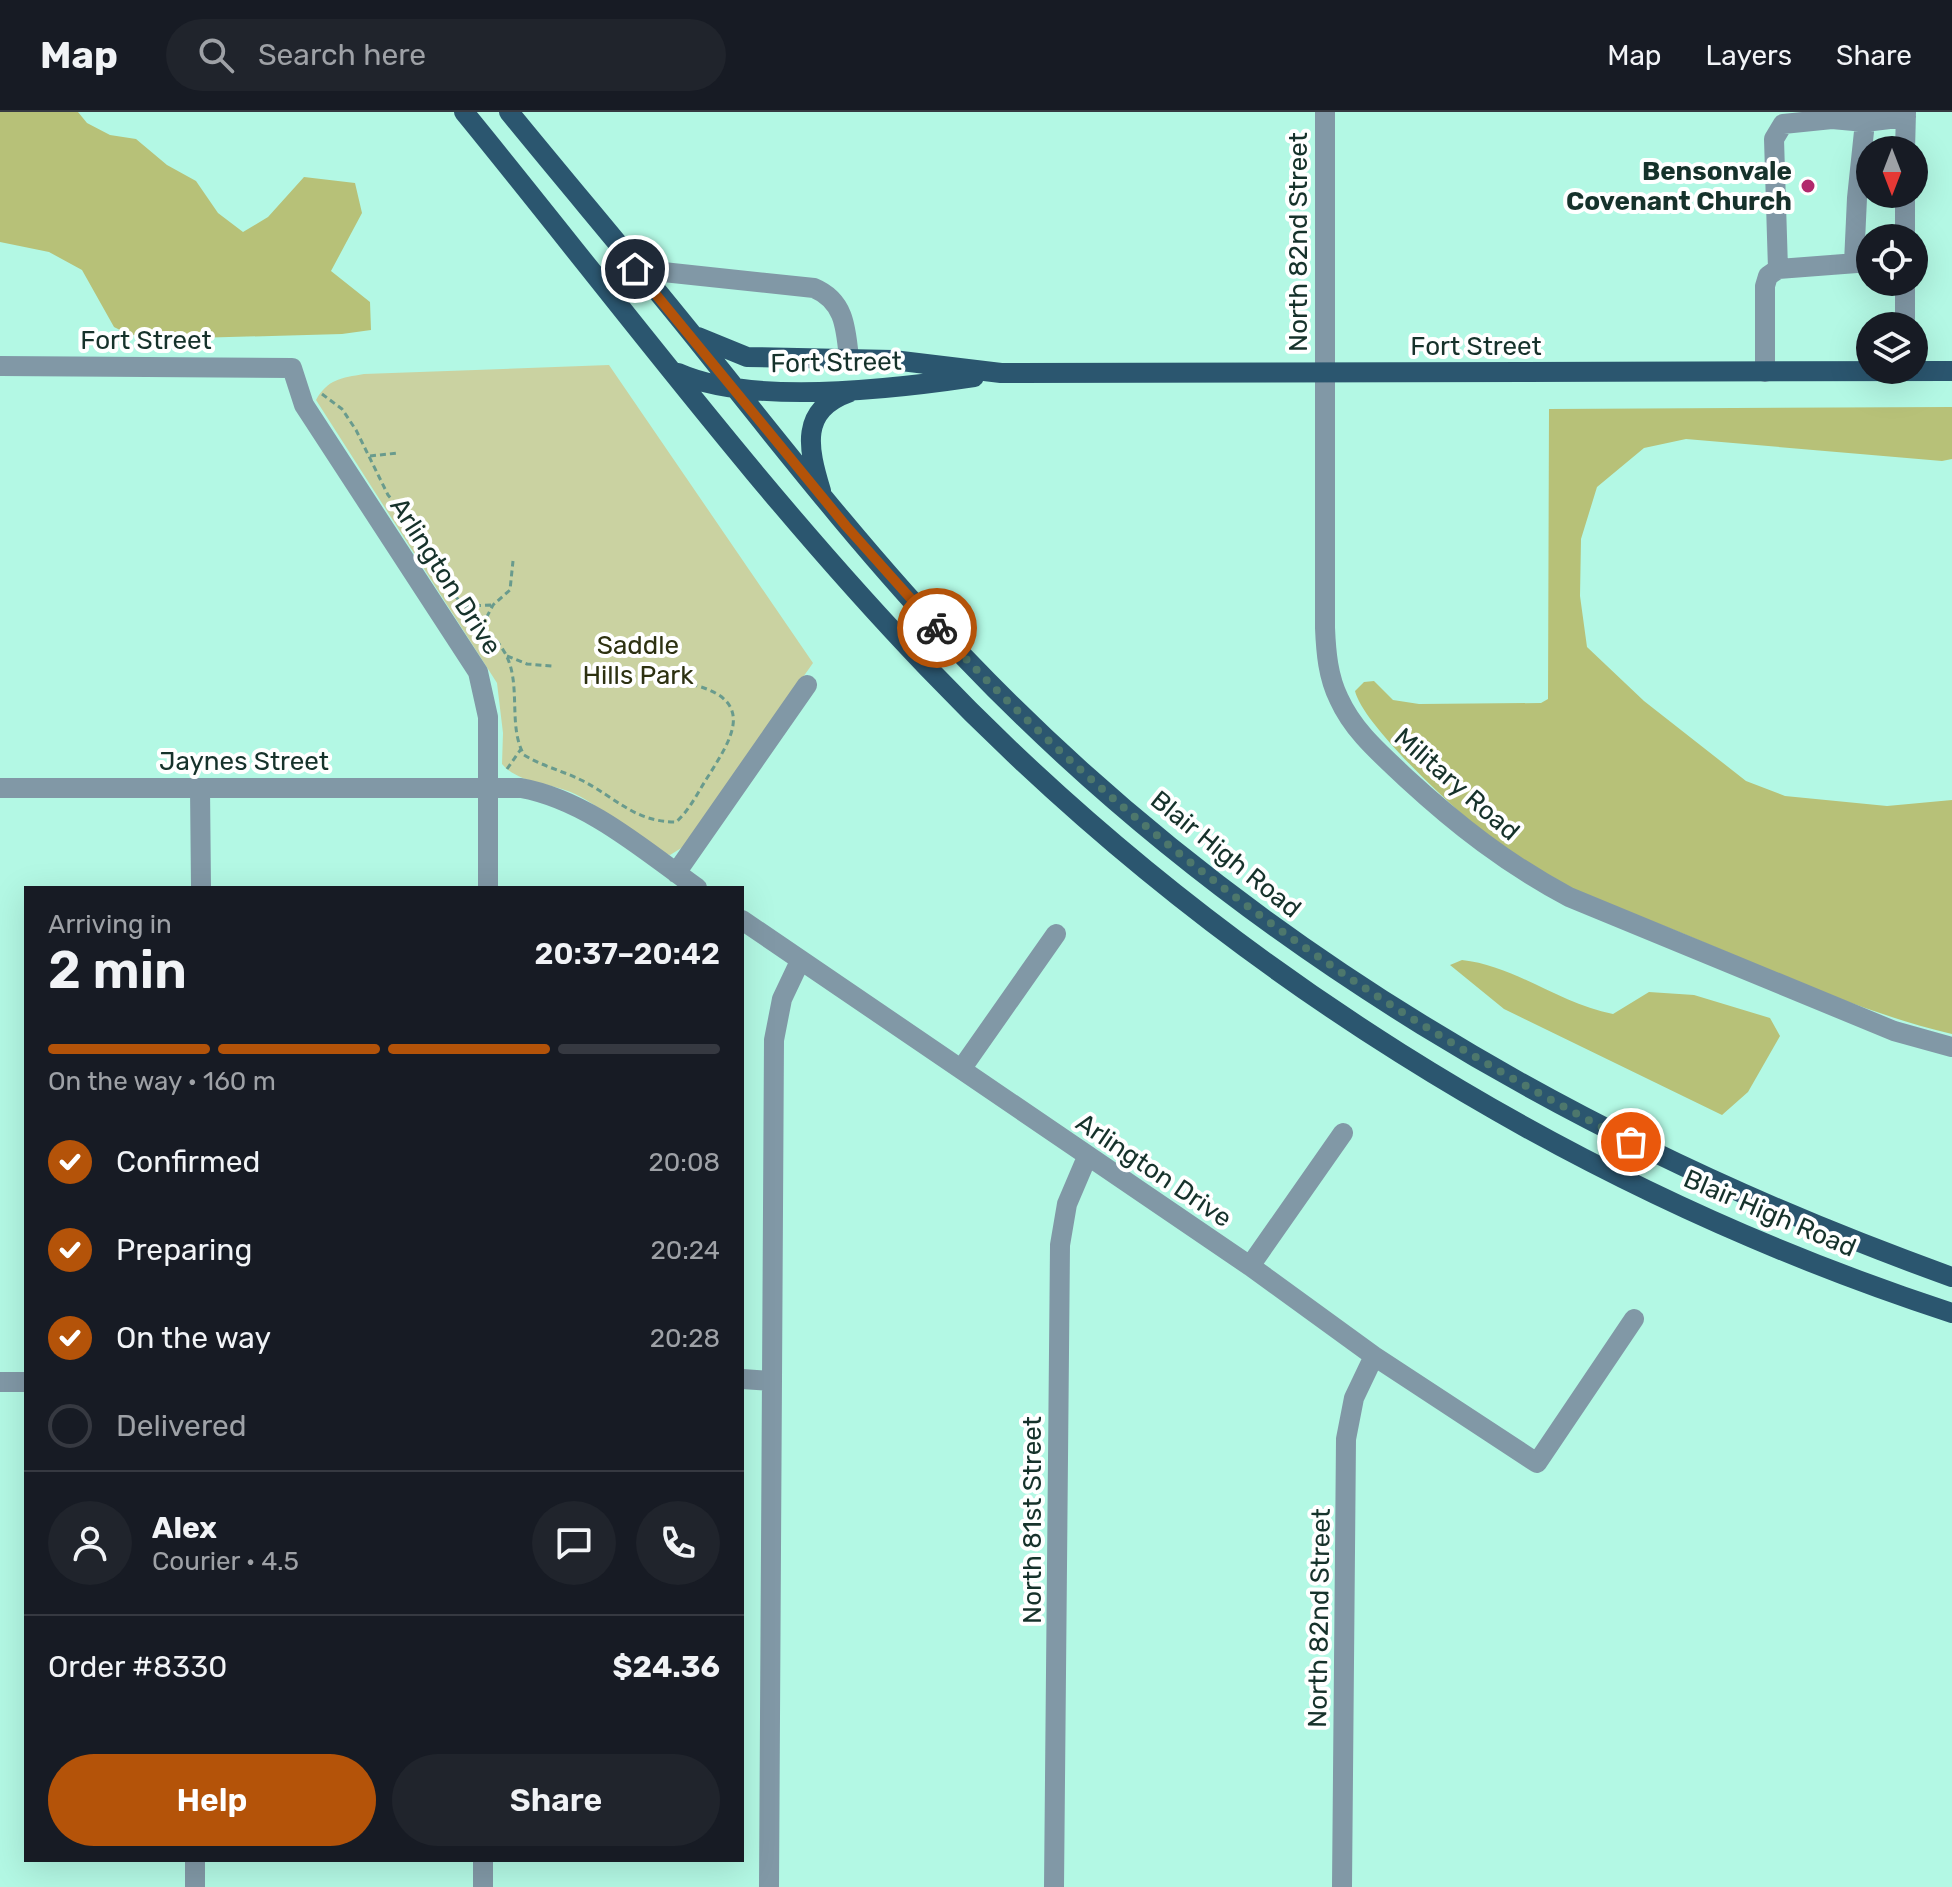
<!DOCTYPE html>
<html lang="en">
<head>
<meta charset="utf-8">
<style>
	:root { --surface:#171b24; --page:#20242c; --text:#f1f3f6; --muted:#9ea1a6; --line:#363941; --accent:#b45309 }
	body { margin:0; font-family:Rubik,sans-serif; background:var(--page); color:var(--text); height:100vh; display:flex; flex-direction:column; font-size:30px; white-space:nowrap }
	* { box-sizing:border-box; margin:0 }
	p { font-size:26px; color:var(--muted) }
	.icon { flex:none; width:44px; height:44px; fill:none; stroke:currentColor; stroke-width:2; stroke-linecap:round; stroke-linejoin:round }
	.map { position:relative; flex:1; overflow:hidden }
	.panel { position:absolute; left:24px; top:774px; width:720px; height:976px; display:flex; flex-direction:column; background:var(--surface); border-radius:0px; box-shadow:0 8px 32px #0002 }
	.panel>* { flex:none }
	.needle { width:52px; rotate:180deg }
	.controls { position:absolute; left:1856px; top:24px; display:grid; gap:16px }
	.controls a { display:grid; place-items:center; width:72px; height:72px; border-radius:50%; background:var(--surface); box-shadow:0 8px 32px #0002; font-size:40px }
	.pin { position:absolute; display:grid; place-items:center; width:68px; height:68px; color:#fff; margin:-34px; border:4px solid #fff; border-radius:50%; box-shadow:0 2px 8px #0007 }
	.courier { position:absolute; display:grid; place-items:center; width:80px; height:80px; margin:-40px; border:6px solid #b45309; border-radius:50%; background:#fff; color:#222; box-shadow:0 2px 10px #0007 }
	.head em { font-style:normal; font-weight:600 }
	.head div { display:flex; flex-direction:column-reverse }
	.head { display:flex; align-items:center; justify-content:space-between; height:136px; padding:0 24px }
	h1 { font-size:52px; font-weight:600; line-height:60px }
	.bar { display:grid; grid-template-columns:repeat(4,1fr); gap:12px 8px; align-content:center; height:96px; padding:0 24px }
	.bar i { height:10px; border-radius:6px; background:var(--line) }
	.bar .on { background:var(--accent) }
	.bar p { grid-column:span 4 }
	.line { display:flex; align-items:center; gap:20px; padding:0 24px; border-top:2px solid var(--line) }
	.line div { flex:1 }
	.round { display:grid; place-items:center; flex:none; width:84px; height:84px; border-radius:42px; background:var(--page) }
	ol { padding:0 24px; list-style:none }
	li { display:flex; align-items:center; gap:24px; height:88px }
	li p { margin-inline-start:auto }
	li .icon { padding:8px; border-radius:50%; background:var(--accent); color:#fff; stroke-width:4 }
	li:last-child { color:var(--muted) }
	li i { width:44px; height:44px; border:4px solid var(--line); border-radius:50% }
	.cta { display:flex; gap:16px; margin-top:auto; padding:16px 24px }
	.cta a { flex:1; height:92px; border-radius:48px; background:var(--accent); color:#fff; font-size:32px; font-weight:600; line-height:92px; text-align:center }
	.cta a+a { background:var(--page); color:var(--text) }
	header { display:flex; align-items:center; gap:48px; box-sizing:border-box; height:112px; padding:0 40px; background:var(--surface); border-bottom:2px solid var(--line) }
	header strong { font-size:38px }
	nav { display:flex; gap:44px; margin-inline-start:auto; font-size:28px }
	.search { width:560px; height:72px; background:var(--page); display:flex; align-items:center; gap:20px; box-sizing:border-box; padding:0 28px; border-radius:44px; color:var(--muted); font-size:30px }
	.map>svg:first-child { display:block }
	.green { fill:#cad2a1 }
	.forest { fill:#b7c178 }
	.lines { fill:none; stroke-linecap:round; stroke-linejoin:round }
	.path { stroke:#699b8d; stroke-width:3; stroke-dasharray:6 4; stroke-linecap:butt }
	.minor { stroke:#8198a6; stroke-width:20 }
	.major { stroke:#2b566f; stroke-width:20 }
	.done { stroke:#4d776c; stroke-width:8; stroke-dasharray:0 14.4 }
	.route { stroke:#b45309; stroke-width:10 }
	.poi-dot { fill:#b12a6d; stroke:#fff; stroke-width:3 }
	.labels { text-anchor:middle; stroke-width:8; stroke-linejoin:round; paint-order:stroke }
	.poi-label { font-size:26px; font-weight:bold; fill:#16322b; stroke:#fff; text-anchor:end }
	.street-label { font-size:26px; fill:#16322b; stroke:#fff }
	.park-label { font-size:26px; fill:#2d3111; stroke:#fff }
</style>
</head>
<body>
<header>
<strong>Map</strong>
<div class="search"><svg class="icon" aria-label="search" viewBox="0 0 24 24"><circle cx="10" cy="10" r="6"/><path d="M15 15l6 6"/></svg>Search here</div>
<nav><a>Map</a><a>Layers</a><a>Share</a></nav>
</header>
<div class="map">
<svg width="1952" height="1775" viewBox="0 0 1952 1775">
	<rect width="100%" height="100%" fill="#b3f8e4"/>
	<path class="green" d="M609 253 813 551 683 735 670 743C634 732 608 697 575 682 550 670 519 672 502 652L503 621 497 571 316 288C328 267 341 266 364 262Z"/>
	<path class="forest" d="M0 0H78L87 11 110 23 136 27 167 53 196 69 218 101 243 120 268 105 304 65 355 71 362 101 331 159 370 190 371 218 342 222 157 227 128 222 114 215 82 158 49 140 0 130Z
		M1952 295V347L1942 349 1686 327 1644 336 1597 375 1581 427 1580 484 1587 535 1644 589 1746 669 1785 684 1887 694 1952 688V922C1859 900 1773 859 1684 822 1627 799 1565 779 1513 744 1478 720 1364 617 1355 579L1364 570 1374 569 1393 588 1419 592 1541 591 1548 587 1549 297Z
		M1462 848C1516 854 1560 892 1613 902L1649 880 1694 883 1770 906 1780 924 1748 980 1722 1003 1504 897 1450 853Z"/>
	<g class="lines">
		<path class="path" d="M322 282 342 297 356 318 388 383 420 422 441 464
			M370 344 398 341
			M449 477C465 497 497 523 507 545 521 575 508 615 524 643 542 654 563 659 581 668 617 686 634 710 676 710 690 698 699 678 709 663 730 629 756 591 698 574 687 571 677 574 666 573L663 560
			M465 494 493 493
			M482 514 493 493 510 478 513 449
			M507 544 527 552 552 554
			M507 657 521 637"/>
		<path class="minor" d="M1325 0V516C1326 540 1328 565 1339 587 1354 620 1381 642 1406 666 1457 713 1507 752 1569 785L1894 919 1952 935
			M1905 38 1906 0
			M1905 126V82
			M1854 151 1857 86 1865 10 1906 5
			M635 157 814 176C845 189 846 217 849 247
			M1778 157 1774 27 1783 12 1832 7 1865 10
			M1905 214V170
			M0 254 292 256 304 293 478 560 488 605V776
			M1765 260V174L1768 164 1778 157 1870 150
			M0 676H521C587 688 644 738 697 776
			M200 676 201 776
			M676 761 807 573
			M742 808 1250 1154 1374 1244 1537 1351 1634 1207
			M962 956 1056 822
			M1250 1154 1343 1021
			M742 1267 771 1269
			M0 1270H26
			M483 1748V1775
			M195 1775V1748
			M769 1775 774 928 782 887 800 849
			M1054 1775 1060 1133 1067 1092 1087 1045
			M1342 1775 1346 1327 1354 1286 1374 1244"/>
		<path class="major" d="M464 0C616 186 761 382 928 556 1208 849 1566 1075 1952 1201
			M509 0C571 76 635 151 696 227 783 336 868 445 965 546 1237 831 1583 1033 1952 1165
			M698 225 747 245 893 248 1001 261 1952 259
			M678 261C752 294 894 277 974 265
			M821 379C808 336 799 298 850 280"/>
	</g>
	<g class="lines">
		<path class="done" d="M937 516C1134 730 1373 899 1631 1030"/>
		<path class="route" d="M635 157 846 414 937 516"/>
	</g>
	<circle class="poi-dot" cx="1808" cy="74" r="8"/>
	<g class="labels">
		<g class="poi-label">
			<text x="1792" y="68">Bensonvale<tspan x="1792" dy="30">Covenant Church</tspan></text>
		</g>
		<g class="street-label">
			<text transform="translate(1298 130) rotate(-90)" y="9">North 82nd Street</text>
			<text x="146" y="237">Fort Street</text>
			<text x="1476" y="243">Fort Street</text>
			<text transform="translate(836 250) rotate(-1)" y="9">Fort Street</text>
			<text transform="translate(446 464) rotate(57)" y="9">Arlington Drive</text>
			<text x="244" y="658">Jaynes Street</text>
			<text transform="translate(1457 672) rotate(41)" y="9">Military Road</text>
			<text transform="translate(1226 742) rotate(39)" y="9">Blair High Road</text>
			<text transform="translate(1154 1058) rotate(34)" y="9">Arlington Drive</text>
			<text transform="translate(1770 1101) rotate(23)" y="9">Blair High Road</text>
			<text transform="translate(1032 1408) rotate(-90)" y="9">North 81st Street</text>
			<text transform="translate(1319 1506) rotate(-89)" y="9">North 82nd Street</text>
		</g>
		<g class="park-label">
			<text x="638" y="542">Saddle<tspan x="638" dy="30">Hills Park</tspan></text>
		</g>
	</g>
</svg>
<div class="controls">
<a><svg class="needle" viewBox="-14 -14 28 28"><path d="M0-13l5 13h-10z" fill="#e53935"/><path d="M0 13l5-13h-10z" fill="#9ea1a6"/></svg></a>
<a><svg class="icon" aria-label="locate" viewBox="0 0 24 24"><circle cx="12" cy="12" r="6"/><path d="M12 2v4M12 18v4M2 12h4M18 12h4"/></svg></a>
<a><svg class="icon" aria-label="layers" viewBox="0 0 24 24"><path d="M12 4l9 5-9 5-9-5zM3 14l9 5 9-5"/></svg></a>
</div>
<div class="pin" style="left:1631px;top:1030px;background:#ea580c"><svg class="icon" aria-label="bag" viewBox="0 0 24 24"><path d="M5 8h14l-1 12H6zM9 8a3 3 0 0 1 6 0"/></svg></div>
<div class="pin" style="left:635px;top:157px;background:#1f2937"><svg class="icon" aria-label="home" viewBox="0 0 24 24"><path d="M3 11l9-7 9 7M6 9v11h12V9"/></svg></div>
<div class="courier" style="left:937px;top:516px"><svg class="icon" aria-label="bike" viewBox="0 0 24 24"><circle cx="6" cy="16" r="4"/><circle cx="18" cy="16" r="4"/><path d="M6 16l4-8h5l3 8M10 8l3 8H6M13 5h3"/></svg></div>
<section class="panel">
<div class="head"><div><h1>2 min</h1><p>Arriving in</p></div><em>20:37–20:42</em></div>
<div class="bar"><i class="on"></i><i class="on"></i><i class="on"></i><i></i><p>On the way · 160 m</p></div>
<ol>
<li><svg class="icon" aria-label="check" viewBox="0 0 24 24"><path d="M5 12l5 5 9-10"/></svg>Confirmed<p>20:08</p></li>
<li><svg class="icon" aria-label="check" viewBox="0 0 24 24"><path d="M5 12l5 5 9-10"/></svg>Preparing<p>20:24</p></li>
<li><svg class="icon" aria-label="check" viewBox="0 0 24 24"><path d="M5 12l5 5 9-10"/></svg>On the way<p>20:28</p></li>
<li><i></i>Delivered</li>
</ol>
<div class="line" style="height:144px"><a class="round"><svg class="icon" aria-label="person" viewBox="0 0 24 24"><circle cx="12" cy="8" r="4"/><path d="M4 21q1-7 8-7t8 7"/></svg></a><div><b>Alex</b><p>Courier · 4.5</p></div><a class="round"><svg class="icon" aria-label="chat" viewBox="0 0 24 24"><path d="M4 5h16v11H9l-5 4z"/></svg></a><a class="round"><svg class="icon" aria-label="phone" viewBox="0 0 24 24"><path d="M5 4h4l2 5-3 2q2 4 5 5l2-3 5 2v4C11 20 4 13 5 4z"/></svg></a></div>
<div class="line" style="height:104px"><div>Order #8330</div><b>$24.36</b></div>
<div class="cta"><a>Help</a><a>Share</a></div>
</section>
</div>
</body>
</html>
